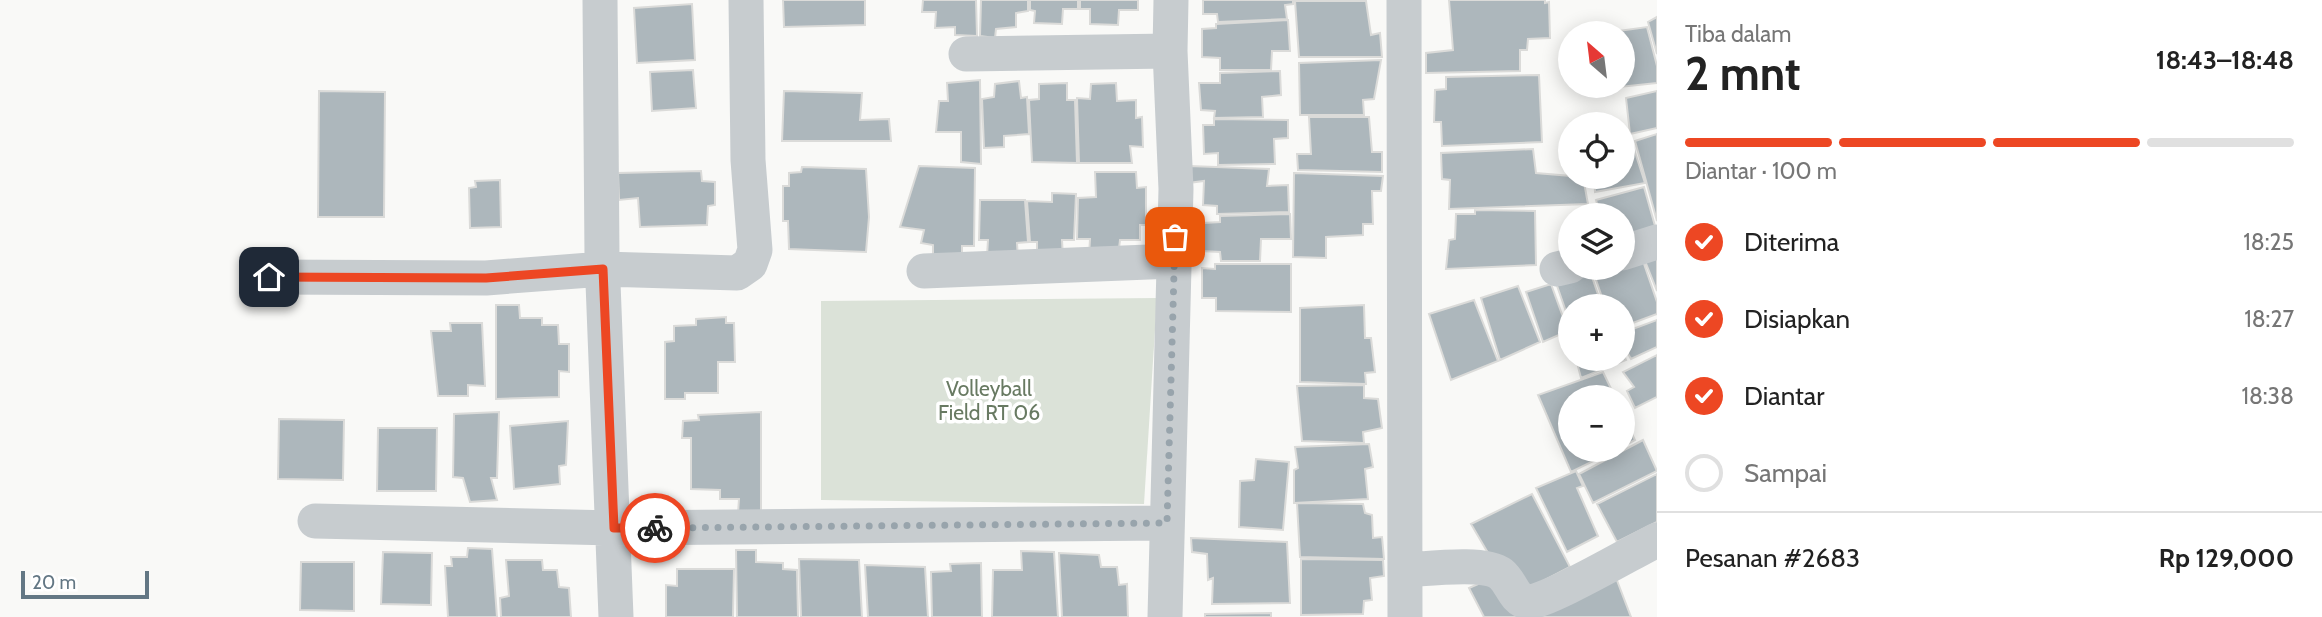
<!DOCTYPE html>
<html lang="id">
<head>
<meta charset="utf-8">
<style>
	:root { --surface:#fff; --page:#f6f6f6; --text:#222; --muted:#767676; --line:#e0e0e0; --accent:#ed4723 }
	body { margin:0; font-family:Cabin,sans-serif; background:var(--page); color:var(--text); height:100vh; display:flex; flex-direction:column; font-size:26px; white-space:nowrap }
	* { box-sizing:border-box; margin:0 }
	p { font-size:23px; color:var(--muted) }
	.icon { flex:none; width:38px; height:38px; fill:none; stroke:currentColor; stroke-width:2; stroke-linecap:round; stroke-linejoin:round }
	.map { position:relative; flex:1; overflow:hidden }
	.sheet { display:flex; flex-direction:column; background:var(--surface); width:665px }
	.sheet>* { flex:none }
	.needle { width:46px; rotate:332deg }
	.fabs { position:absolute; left:1558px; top:21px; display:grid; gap:14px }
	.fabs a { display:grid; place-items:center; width:77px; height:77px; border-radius:50%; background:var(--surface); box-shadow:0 4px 18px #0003; font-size:35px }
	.scale { position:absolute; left:21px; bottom:18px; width:128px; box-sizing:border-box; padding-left:7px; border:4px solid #637784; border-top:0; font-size:19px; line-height:24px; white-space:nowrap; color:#637784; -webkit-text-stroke:5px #fff; paint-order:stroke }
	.pin { position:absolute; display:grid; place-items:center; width:60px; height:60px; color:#fff; margin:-30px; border-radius:14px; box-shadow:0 4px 10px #0006 }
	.courier { position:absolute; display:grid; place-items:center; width:70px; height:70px; margin:-35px; border:5px solid #ed4723; border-radius:50%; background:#fff; color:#222; box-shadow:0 2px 9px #0007 }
	.summary em { font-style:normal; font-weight:700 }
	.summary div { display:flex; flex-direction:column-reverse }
	.summary { display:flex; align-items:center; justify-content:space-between; height:119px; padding:0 28px }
	h1 { font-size:46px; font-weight:700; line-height:52px }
	.bar { display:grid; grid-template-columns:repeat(4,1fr); gap:10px 7px; align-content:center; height:84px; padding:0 28px }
	.bar i { height:9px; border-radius:5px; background:var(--line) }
	.bar .current { background:var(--accent) }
	.bar p { grid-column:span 4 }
	.line { display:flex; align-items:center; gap:18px; padding:0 28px; border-top:2px solid var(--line) }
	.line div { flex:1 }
	ol { padding:0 28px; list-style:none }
	li { display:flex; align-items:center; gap:21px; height:77px }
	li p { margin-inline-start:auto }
	li .icon { padding:7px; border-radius:50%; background:var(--accent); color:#fff; stroke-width:4 }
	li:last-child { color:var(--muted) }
	li i { width:38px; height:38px; border:4px solid var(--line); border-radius:50% }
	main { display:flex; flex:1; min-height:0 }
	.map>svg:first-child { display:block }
	.green { fill:#dbe2d8 }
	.building { fill:#adb7bc; stroke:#dbdbd9; stroke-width:2 }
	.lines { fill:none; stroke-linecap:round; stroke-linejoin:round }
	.minor { stroke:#c7cccf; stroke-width:35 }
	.done { stroke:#98a4ac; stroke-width:7; stroke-dasharray:0 12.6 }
	.route { stroke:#ed4723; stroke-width:9 }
	.labels { text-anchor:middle; stroke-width:7; stroke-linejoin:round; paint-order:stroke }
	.park-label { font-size:21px; fill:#687a62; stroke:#fff }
</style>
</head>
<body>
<main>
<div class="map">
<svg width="1657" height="617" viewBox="0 0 1657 617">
	<rect width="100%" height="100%" fill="#f9f9f7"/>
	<path class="green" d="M1157 298 1144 504 821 500V301Z"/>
	<path class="building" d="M783 0H865V25L784 27Z
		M923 0H976L977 36 955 35V27L935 28 936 12H922Z
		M981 0H1028V11L1016 13V27L996 29 995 38 980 36Z
		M1030 0H1078V9H1063L1062 24 1034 23 1035 11 1030 10Z
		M1080 0H1138V10H1119L1118 25 1090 24V9H1080Z
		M1203 0H1293V4L1285 5 1287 19 1218 22 1217 14H1203Z
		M1449 0H1545V3L1549 2 1550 38 1528 39 1527 50H1520V71L1426 73V53L1453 50Z
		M1295 1H1366L1371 35 1380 33 1382 57H1299Z
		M692 4 695 60 637 63 634 8Z
		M1657 17V54L1648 22Z
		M1288 20 1290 51H1272L1271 70H1220V58L1202 57V29L1216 28V24Z
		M1647 27 1657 66V83L1591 90 1590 86H1622V33H1604Z
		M1381 60 1374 99 1363 100 1364 115H1300L1299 63Z
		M693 70 696 108 652 111 650 72Z
		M1280 71 1281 95 1262 97 1263 117 1214 118 1215 111 1201 110 1199 83H1220V73Z
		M1539 75 1542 142 1442 146 1441 122H1434L1435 90 1446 89V77Z
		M980 80 981 164 961 162V132H936L939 101H948L947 83Z
		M1019 81 1021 98 1027 97 1029 134 1004 136V147L984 148 982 99 994 97 995 84Z
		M1067 83V100H1075L1077 163 1032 162 1029 100 1039 99V84Z
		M1116 83 1117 101 1136 100V118L1142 117 1143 147 1130 146 1132 163H1079L1077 98 1090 99 1091 84Z
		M319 91 385 92 384 217H318Z
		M784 91 862 93 860 120 889 119 891 141H782Z
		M1657 91V128L1630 134 1626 98Z
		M1309 117H1369L1372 152H1382V172L1298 170 1297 154H1311Z
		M1214 119 1288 120V138L1274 139 1275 164 1218 165V153L1204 154 1203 125H1214Z
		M1657 134V221L1635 141Z
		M1633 146 1645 183 1595 192 1594 177H1622V148Z
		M1533 149 1536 173 1583 177 1588 204 1449 209 1450 180 1442 179 1441 153Z
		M919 166 975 168 974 246H962V258H933V245L921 243 924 230 900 227Z
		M1189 166 1269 169 1267 186 1288 185 1289 212 1217 214V206L1203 205 1204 181 1188 183Z
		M802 167 866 169 869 217 866 252 789 249 788 221H783V186H789V173L801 172Z
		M701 171 702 181 715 182V205L708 206 707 225 640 227 638 198 619 200 618 173Z
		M1095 172H1136L1137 188 1146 187V225H1140V240H1120L1118 257 1089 256 1090 239H1077L1078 198 1096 197Z
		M1294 173 1383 176 1381 191H1372L1373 224H1363V235L1326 237V258L1293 257Z
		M500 180 501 227 470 228 469 188 476 187 475 181Z
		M1644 187 1657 233 1622 247V215H1600L1596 200Z
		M1052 193 1076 194 1074 240H1062L1063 258H1037V242H1030L1027 201 1052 202Z
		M980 200H1025L1028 242 1017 243 1018 259 987 256 988 240H979Z
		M1475 210 1535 211 1536 265 1446 269 1449 240 1455 239 1456 214H1475Z
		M1290 214 1291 239H1261L1260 261H1221L1220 252 1201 251 1203 223 1220 222V216Z
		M1657 251V291L1643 256Z
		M1640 252 1657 302V314L1622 327V306H1605L1593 271 1622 268Z
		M1215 264H1291V312L1216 311V298H1202V268L1215 269Z
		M1591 274 1602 306H1570V323L1555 280Z
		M1551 284 1568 331 1543 342 1526 292Z
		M1518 286 1540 342 1500 360 1481 298Z
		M1474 300 1498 361 1451 380 1429 314Z
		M496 305H519L520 318H542V325H558L559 344H569V372L559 371V397L496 399Z
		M1364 305 1365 338H1371L1375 372 1365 373 1366 384 1300 382V308Z
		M726 317V323H734L735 362H718V393H685V399H665V342L674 341V326L696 325V319Z
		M1657 320V347L1631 359 1622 343V333Z
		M450 323H482L485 386 468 385V396H438L431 331H451Z
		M1622 351 1626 360 1581 378 1576 359H1622Z
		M1657 355V397L1635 408 1627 391 1634 387 1623 372Z
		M1603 372 1615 397H1570V450H1616L1571 472 1538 395Z
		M1364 385V398L1378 399 1382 428 1363 432 1364 443 1302 441 1297 386Z
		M499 412 497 478H491L497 500 470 502 463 478 453 477 454 414Z
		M761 412V514L738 513 739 499H720V490L691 489V438H682L683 421 699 420 698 415Z
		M1622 413 1635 440 1622 447Z
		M279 419 344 420 343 480 278 479Z
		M568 421 566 465 559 466 560 484 514 489 510 426Z
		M378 428H437L436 491H377Z
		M1643 440 1657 471 1593 503 1579 474Z
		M1369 444 1373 467 1365 469 1368 499 1294 503V470L1298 468 1295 447Z
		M1256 459 1289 462 1283 530 1239 527 1240 481 1254 480Z
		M1576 471 1583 486 1577 488 1598 536 1567 552 1536 488Z
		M1657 474V522L1617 542 1597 504Z
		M1532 494 1570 567 1522 592 1498 570 1471 524Z
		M1297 503 1363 504 1365 513 1372 515 1373 538 1382 537 1384 559 1300 557Z
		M1191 538 1287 542 1290 603 1212 604 1213 578 1208 580 1207 554 1192 552Z
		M468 548 492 549 497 617H448L445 566H452L451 557H467Z
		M736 550H756V562L783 563V569L797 570 798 617H737Z
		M1021 551 1054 552 1058 617H992L993 570H1022Z
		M383 552 432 553 431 605 381 604Z
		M1059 553 1099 555 1101 567H1117L1119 585 1127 584 1128 617H1062Z
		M799 559 859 560 862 617H801Z
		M1301 559 1383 560 1384 576 1370 578 1372 600 1364 601 1363 614 1301 615Z
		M506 560H542L543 570H557L559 587 569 588 571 617H501L500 598 509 596Z
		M301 562H354V611L300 610Z
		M981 563 982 617H932L931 572 951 571 950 564Z
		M865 565 925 567 928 617H868Z
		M677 569H734L733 617H666V585L677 586Z
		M1613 570 1631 617H1535Z
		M1496 576 1519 617H1484L1469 588Z
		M1271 613V617H1205V614Z"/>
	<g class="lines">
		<path class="minor" d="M600 0 602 257 616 617
			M1404 0 1405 617
			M966 54 1170 51
			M1622 253 1657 242
			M1557 269 1570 266
			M924 271 1174 261
			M269 277 486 278 603 269 737 273 750 264 755 250 748 160 746 0
			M315 521 614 528 1167 523
			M1405 570C1427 569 1484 561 1501 574 1511 582 1514 599 1526 602 1541 606 1636 550 1657 540
			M1165 617 1176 189 1170 51 1171 0"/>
	</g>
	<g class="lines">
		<path class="done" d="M655 528 1167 523 1175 237"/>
		<path class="route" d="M269 277 486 278 603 269 614 528H655"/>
	</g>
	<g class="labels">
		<g class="park-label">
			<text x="989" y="396">Volleyball<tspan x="989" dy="24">Field RT 06</tspan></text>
		</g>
	</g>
</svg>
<div class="fabs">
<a><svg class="needle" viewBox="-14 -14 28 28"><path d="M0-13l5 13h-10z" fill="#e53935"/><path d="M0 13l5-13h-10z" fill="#767676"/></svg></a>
<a><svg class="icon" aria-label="locate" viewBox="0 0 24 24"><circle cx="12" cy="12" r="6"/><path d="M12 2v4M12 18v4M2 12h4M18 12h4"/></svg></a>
<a><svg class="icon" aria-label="layers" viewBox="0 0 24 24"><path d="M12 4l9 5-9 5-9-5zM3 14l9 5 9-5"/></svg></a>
<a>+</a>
<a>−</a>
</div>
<div class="scale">20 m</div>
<div class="pin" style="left:1175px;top:237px;background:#ea580c"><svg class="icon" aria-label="bag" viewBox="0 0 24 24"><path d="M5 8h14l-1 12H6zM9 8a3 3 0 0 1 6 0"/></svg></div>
<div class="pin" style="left:269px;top:277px;background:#1f2937"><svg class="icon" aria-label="home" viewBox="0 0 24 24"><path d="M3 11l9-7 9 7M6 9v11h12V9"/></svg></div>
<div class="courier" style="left:655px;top:528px"><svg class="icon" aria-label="bike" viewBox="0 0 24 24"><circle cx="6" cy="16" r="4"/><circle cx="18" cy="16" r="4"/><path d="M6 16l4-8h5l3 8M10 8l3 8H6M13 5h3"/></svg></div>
</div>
<section class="sheet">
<div class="summary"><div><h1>2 mnt</h1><p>Tiba dalam</p></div><em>18:43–18:48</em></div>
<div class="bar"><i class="current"></i><i class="current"></i><i class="current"></i><i></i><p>Diantar · 100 m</p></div>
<ol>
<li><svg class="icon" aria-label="check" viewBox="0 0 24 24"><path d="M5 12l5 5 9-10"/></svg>Diterima<p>18:25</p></li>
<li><svg class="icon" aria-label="check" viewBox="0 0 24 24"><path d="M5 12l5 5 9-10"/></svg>Disiapkan<p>18:27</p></li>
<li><svg class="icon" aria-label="check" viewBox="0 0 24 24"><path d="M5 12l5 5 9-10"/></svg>Diantar<p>18:38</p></li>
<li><i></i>Sampai</li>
</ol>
<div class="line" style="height:91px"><div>Pesanan #2683</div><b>Rp 129,000</b></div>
</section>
</main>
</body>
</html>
